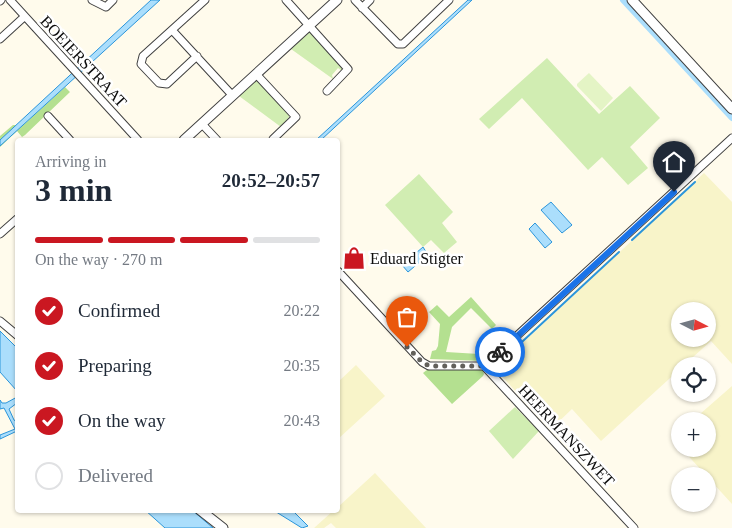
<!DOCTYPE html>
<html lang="en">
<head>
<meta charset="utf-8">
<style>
	:root { --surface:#fff; --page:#f6f6f7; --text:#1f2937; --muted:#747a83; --line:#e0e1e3; --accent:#ca1721 }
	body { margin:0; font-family:Georgia,serif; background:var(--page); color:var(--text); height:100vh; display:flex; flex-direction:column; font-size:19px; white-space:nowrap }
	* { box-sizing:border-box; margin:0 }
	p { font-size:16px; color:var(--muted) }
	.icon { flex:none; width:28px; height:28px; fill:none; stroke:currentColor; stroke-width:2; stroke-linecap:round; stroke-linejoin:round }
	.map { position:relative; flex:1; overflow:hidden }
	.panel { position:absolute; left:15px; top:138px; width:325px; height:375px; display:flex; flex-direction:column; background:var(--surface); border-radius:5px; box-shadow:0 1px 4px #0004 }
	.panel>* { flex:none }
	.needle { width:32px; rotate:96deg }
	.fabs { position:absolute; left:671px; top:302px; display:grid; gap:10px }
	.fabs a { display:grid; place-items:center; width:45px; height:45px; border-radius:50%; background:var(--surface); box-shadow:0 1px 4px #0004; font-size:25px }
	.pin { position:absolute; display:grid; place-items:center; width:42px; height:42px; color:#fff; margin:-51px -21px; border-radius:50% 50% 50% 0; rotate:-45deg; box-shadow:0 0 5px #0007 }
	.pin .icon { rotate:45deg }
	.courier { position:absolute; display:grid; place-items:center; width:50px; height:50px; margin:-25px; border:4px solid #1a73e8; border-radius:50%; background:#fff; color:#222; box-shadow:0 1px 6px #0007 }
	.overview em { font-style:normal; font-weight:800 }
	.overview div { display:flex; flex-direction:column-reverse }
	.overview { display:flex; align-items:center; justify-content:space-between; height:85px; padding:0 20px }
	h1 { font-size:32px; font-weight:800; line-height:38px }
	.bar { display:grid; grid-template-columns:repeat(4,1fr); gap:8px 5px; align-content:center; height:60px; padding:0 20px }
	.bar i { height:6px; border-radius:4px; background:var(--line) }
	.bar .current { background:var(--accent) }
	.bar p { grid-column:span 4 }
	ol { padding:0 20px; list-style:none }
	li { display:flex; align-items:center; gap:15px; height:55px }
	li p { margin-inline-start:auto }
	li .icon { padding:5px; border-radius:50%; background:var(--accent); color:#fff; stroke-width:4 }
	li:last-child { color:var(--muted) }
	li i { width:28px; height:28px; border:2px solid var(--line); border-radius:50% }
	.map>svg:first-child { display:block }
	.farmland { fill:#f8f4c9; fill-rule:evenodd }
	.green { fill:#d1edb2 }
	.forest { fill:#b4e090 }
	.pitch { fill:#e4f4c5 }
	.water { fill:#abdefc; stroke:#2b95da }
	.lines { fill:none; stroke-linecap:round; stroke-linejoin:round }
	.stream { stroke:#2b95da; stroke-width:2 }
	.canal { stroke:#abdefc; stroke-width:6 }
	.minor-casing { stroke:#404040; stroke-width:9 }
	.tertiary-casing { stroke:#404040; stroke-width:11 }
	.minor { stroke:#fff; stroke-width:7 }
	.tertiary { stroke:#fff; stroke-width:9 }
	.done { stroke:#62605b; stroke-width:5; stroke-dasharray:0 9 }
	.route { stroke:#1a73e8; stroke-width:6 }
	.labels { text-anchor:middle; stroke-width:5; stroke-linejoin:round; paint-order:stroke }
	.street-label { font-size:16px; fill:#0d0d0d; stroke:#fff }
	.poi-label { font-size:16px; fill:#0d0d0d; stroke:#fff; text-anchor:start }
</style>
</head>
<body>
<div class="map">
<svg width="732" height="528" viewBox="0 0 732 528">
	<rect width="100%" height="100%" fill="#fffbec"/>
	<path class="farmland" d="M704 173 732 202V364L711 341 683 366H680V369L601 441 572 409 551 429 495 369ZM680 311H708V339H680Z
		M356 365 385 396 338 439V382Z
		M732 386V504L682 449H708V421H692Z
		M375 473 426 528H336L331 523 324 528H314L334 510H338V507Z"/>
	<path class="green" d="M311 31 343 67 342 71 338 68 332 75 333 79 291 49Z
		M547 58 599 114 630 86 660 118 630 147 648 168 628 185 602 157 588 170 522 98 489 129 479 119Z
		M259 77 289 114V117L281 127 239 96Z
		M419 174 453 212 442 223 457 242 444 253 431 240 423 247 385 205Z
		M515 407 539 431 513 459 489 431Z"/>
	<path class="forest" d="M65 87 70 92 25 135 22 137 17 131 0 147V136L13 125H16L20 128Z
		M471 297 496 325 492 329 471 308 452 327 446 352 479 354 488 349 493 354 484 361 430 359 432 351 436 350 438 346 440 324 429 312 437 305 449 317Z
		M482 368 484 374 483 376 452 404 423 373 428 369Z"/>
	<path class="pitch" d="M589 73 613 98 601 111 577 86V84Z"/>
	<path class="water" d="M151 0H160L0 146V140Z
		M468 0H472L321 140H316Z
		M551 202 572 225 562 233 541 210Z
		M535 223 552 242 545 248 529 229Z
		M423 247 428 255 408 272 402 265Z
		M0 331 17 348V391L0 372Z
		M17 397V403L9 409 14 420 17 422V431L0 439V435L15 429 4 408 0 409V400L2 403H6Z
		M145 510H192L213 528H165Z
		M273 510H292L308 526 302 528Z"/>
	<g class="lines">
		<path class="stream" d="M632 240 695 182
			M496 366 619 252"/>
		<path class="canal" d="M623 0 732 118"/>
		<defs>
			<path id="minor" d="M10 0 138 140
				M92 0 106 7 113 0
				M286 0 348 69 327 91
				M355 0 398 44H403L449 0
				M0 1 1 0
				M362 8 370 0
				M172 30 232 95
				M0 39 24 17
				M197 56 167 84 159 83 141 64 143 56 205 0
				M256 74 296 117 273 139
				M48 116 70 140
				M202 124 217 140
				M0 234 18 218
				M338 271 422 362 429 366H484L634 528
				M0 321 18 336
				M484 366 732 138"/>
			<path id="tertiary" d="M632 0 732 109
				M184 140 337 0
				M200 510 223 528"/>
		</defs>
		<use href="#minor" class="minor-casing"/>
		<use href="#tertiary" class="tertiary-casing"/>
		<use href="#minor" class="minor"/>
		<use href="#tertiary" class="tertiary"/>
	</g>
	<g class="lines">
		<path class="done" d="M407 347 422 362 429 366H484L500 352"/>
		<path class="route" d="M500 352 674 192"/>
	</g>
	<defs>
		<symbol id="shop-bare" viewBox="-9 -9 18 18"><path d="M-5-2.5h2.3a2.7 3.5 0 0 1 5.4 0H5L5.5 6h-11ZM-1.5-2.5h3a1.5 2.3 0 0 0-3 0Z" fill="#ca1721" stroke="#fff" stroke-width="2.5" paint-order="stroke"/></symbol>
	</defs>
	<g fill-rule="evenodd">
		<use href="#shop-bare" x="338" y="242" width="32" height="32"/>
	</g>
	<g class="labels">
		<g class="street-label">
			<text transform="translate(84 61) rotate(47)" y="6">BOEIERSTRAAT</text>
			<text transform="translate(567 435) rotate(47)" y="6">HEERMANSZWET</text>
		</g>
		<g class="poi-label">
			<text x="370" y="264">Eduard Stigter</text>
		</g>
	</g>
</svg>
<div class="fabs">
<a><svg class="needle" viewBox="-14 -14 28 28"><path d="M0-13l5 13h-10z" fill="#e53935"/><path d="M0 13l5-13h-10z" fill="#747a83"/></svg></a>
<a><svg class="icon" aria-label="locate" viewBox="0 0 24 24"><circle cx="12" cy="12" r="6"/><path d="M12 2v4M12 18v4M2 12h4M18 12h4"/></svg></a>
<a>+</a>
<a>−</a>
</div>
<div class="pin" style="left:407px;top:347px;background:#ea580c"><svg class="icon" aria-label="bag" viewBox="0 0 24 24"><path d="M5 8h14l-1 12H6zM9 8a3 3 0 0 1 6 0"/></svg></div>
<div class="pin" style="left:674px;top:192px;background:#1f2937"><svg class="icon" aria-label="home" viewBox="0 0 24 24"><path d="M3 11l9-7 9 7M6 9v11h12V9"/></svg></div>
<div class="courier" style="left:500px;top:352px"><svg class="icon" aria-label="bike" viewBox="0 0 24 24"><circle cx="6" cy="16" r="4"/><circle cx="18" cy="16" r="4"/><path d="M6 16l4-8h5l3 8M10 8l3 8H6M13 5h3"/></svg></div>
<section class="panel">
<div class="overview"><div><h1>3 min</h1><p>Arriving in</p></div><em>20:52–20:57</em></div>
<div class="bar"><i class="current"></i><i class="current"></i><i class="current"></i><i></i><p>On the way · 270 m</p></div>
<ol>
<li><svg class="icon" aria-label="check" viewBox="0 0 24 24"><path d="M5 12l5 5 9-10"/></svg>Confirmed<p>20:22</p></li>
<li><svg class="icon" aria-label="check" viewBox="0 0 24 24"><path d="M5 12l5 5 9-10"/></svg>Preparing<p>20:35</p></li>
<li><svg class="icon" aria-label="check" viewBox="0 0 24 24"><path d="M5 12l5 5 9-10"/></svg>On the way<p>20:43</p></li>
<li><i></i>Delivered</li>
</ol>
</section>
</div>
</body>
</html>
